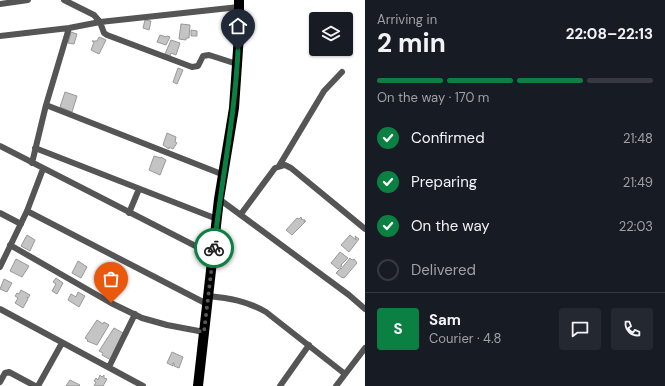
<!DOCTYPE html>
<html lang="en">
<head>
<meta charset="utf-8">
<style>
	:root { --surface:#171b24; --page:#242831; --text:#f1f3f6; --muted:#9ea1a6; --line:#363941; --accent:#0b8043 }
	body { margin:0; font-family:"DM Sans",sans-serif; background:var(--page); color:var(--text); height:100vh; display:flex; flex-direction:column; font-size:15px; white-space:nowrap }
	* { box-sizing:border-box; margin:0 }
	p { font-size:13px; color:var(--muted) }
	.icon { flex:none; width:22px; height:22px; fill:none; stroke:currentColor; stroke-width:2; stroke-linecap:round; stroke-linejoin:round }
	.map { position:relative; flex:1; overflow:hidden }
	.sheet { display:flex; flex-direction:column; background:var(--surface); width:300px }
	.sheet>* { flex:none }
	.controls { position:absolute; left:309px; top:12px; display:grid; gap:8px }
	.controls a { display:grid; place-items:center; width:44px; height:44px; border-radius:4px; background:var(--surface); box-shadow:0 1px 3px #0004; font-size:20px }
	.pin { position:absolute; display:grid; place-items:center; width:34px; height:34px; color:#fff; margin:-41px -17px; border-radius:50% 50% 50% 0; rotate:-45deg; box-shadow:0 0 4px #0007 }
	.pin .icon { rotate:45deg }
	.courier { position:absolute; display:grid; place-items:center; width:40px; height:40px; margin:-20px; border:3px solid #0b8043; border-radius:50%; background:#fff; color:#222; box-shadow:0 1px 5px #0007 }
	.headline em { font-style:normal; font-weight:700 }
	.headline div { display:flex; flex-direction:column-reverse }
	.headline { display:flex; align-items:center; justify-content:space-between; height:68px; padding:0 12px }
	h1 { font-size:26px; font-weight:700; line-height:30px }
	.bar { display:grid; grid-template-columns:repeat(4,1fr); gap:6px 4px; align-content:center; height:48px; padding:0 12px }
	.bar i { height:5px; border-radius:3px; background:var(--line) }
	.bar .on { background:var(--accent) }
	.bar p { grid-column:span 4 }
	.line { display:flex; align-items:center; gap:10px; padding:0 12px; border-top:1px solid var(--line) }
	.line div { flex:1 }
	.round { display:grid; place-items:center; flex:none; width:42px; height:42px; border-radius:4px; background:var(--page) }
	ol { padding:0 12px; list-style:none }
	li { display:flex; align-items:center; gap:12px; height:44px }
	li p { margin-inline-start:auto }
	li .icon { padding:4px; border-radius:50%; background:var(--accent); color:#fff; stroke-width:4 }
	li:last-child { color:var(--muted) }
	li i { width:22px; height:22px; border:2px solid var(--line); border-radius:50% }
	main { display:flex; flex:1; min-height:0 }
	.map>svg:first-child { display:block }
	.building { fill:#c4c4c4; stroke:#999 }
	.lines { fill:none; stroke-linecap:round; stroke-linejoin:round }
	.minor { stroke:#555; stroke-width:6 }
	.primary { stroke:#000; stroke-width:10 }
	.done { stroke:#595959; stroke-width:4; stroke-dasharray:0 7.2 }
	.route { stroke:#0b8043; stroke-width:5 }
</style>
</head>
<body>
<main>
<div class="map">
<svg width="365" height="386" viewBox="0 0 365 386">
	<rect width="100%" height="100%" fill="#fff"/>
	<path class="building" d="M145 20 151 21 149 30 143 28Z
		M181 24 190 25 189 38H186V40L179 39Z
		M191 30 197 31V36H191Z
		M71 32 77 34 74 44 68 43Z
		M160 35 166 37 167 36 170 37 166 45 157 42Z
		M99 37 106 40 99 54 91 50 94 42 92 41H97Z
		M171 40 180 43 176 55 171 53 170 56 165 54Z
		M178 68 183 70 177 84 173 82Z
		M65 92 77 96 72 112 60 107Z
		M167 133 176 137 175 142 177 143 173 149 169 147V149L163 145Z
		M154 156 161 158V157L166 160 160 175 149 170Z
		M301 217 302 220V219L303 220H305L304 222 306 221 292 235 286 230 297 218 299 219Z
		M27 235 35 240 30 251 21 246Z
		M350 235 356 240 355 236 359 239 349 252 341 245Z
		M340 252 348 258 341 265 342 266 338 269 331 263Z
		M350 258 352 260 354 259 357 263 344 278 341 277 336 273 341 268V269Z
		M16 259 29 266 22 277 10 271Z
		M78 261 87 267 81 278 72 273Z
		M56 278 63 283 57 294 52 291 56 284 53 282Z
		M4 279 12 283 7 292 0 289Z
		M21 290 30 295 28 298 27 297 28 299 23 308 15 303 18 298 15 296 17 293 19 294Z
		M78 292 85 296 79 307 68 300 71 294 76 297Z
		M97 320 103 324 104 322 109 325 97 345 87 341 88 340 85 338Z
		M114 328 125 334 111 360 102 355 103 353 99 351Z
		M172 352 183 357 179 368 174 366V363H173V366L167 363Z
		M100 375 102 377 104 375V378L107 379 103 386H94L96 382 94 381 96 378 98 380Z
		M70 380 80 385 79 386H66Z"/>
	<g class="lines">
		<path class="minor" d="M64 0 94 15 100 22 104 33 107 35 192 67 198 66 203 56 209 55 237 64
			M0 4 28 0
			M0 36 69 28 100 22 239 7
			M46 105 224 175
			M0 146 213 255
			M35 148 217 219
			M32 163 46 105 69 28
			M279 166 324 91 342 72
			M219 199 349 295 365 309
			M27 211 207 304
			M0 213 21 224
			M129 213 139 189
			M241 214 275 168 285 165 291 168 365 229
			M10 245 111 303 142 318 167 325 204 332
			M0 267 27 211 43 169
			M208 296C229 298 247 301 266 312L345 374
			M0 309 143 386
			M109 367 135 314
			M0 382 5 373 9 372 35 386
			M38 386 62 343
			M280 386 309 345
			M336 386 365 348"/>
		<path class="primary" d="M198 386 219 199 234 108 239 35V0"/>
	</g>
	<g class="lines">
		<path class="done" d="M111 303 142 318 167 325 204 332 214 248"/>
		<path class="route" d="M214 248C221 182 235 117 238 50"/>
	</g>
</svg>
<div class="controls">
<a><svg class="icon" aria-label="layers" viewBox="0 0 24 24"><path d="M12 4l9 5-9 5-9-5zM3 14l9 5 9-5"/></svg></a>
</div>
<div class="pin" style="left:111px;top:303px;background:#ea580c"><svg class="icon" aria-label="bag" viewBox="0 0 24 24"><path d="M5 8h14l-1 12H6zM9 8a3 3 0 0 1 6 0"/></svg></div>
<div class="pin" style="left:238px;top:50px;background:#1f2937"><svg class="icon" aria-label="home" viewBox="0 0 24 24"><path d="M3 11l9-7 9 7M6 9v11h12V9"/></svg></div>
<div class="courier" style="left:214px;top:248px"><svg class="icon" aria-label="bike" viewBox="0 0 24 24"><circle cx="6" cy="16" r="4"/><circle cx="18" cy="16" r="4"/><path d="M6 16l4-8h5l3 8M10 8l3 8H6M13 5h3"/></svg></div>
</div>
<section class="sheet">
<div class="headline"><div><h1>2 min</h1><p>Arriving in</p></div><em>22:08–22:13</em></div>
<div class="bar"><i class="on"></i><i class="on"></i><i class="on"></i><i></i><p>On the way · 170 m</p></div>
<ol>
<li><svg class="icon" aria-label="check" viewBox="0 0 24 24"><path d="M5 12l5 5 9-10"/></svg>Confirmed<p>21:48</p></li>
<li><svg class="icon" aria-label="check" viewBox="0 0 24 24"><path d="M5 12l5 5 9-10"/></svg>Preparing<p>21:49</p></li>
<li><svg class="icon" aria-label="check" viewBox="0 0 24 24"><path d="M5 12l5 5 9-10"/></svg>On the way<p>22:03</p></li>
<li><i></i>Delivered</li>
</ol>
<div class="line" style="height:72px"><b class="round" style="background:var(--accent);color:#fff">S</b><div><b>Sam</b><p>Courier · 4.8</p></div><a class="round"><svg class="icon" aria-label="chat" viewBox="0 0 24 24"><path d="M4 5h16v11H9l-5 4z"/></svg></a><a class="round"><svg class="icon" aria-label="phone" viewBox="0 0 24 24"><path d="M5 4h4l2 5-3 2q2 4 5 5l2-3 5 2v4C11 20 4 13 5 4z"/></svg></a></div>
</section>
</main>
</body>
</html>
